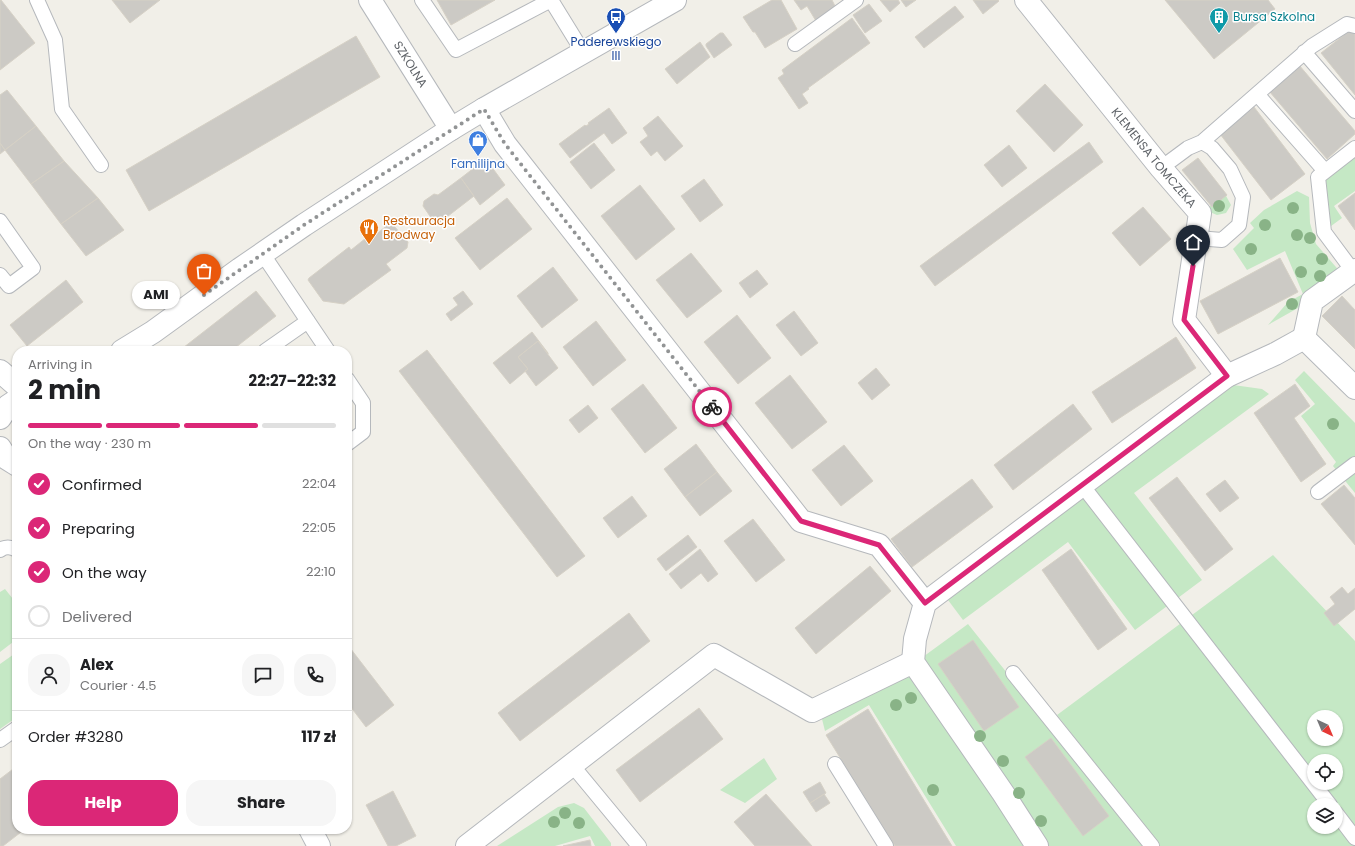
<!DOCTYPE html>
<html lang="en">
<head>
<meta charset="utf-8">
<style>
	:root { --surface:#fff; --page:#f6f6f6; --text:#202124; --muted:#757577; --line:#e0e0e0; --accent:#db2777 }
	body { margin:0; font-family:Poppins,sans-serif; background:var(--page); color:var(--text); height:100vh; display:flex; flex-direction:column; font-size:15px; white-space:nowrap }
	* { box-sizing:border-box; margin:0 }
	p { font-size:13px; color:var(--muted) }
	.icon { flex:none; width:22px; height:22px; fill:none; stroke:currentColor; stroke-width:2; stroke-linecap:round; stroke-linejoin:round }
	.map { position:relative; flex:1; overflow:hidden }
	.panel { position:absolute; left:12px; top:346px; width:340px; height:488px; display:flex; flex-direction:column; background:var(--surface); border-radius:16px; box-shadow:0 1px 3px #0004 }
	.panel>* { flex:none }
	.needle { width:26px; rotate:136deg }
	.tools { position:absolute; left:1307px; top:710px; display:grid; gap:8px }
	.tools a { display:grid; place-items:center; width:36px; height:36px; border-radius:50%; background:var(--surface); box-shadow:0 1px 3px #0004; font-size:20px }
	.pin { position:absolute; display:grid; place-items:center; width:34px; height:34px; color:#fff; margin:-41px -17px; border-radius:50% 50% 50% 0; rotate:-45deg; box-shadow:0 0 4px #0007 }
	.pin .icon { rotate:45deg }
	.courier { position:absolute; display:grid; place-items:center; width:40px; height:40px; margin:-20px; border:3px solid #db2777; border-radius:50%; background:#fff; color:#222; box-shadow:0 1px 5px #0007 }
	.bubble { position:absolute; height:28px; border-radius:14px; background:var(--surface); box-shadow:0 1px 3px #0004; font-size:13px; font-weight:700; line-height:28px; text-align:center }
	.headline em { font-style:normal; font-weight:700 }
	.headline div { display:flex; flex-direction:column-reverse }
	.headline { display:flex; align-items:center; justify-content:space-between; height:68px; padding:0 16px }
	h1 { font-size:26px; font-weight:700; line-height:30px }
	.bar { display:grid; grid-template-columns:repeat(4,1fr); gap:6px 4px; align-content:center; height:48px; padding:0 16px }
	.bar i { height:5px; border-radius:3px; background:var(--line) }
	.bar .current { background:var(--accent) }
	.bar p { grid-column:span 4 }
	.line { display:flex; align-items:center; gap:10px; padding:0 16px; border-top:1px solid var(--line) }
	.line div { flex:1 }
	.round { display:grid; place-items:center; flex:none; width:42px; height:42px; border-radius:16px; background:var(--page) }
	ol { padding:0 16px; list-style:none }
	li { display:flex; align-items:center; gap:12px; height:44px }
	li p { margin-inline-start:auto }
	li .icon { padding:4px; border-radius:50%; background:var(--accent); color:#fff; stroke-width:4 }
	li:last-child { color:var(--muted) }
	li i { width:22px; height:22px; border:2px solid var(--line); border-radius:50% }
	.primary-button { display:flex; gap:8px; margin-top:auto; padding:8px 16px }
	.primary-button a { flex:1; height:46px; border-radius:16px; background:var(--accent); color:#fff; font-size:16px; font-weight:700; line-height:46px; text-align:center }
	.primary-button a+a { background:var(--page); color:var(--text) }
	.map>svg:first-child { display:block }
	.green { fill:#c5e8c5; fill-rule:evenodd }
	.building { fill:#cccac5; stroke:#d6d1c6 }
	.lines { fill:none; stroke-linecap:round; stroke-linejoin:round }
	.service-casing { stroke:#b5b8bc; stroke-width:16 }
	.minor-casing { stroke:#b5b8bc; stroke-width:24 }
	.tertiary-casing { stroke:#b5b8bc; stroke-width:24 }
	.service { stroke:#fff; stroke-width:14 }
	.minor { stroke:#fff; stroke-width:22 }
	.tertiary { stroke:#fff; stroke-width:22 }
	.tree { fill:#89b387 }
	.done { stroke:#929495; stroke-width:4; stroke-dasharray:0 7.2 }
	.route { stroke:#db2777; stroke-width:5 }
	.labels { text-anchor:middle; stroke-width:3; stroke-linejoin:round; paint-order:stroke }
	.culture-label { font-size:12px; fill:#0d838f; stroke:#fff; text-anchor:start }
	.transit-label { font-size:12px; fill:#164399; stroke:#fff }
	.street-label { font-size:12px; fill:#5f6368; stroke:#fff }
	.shop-label { font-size:12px; fill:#366cbe; stroke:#fff }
	.food-label { font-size:12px; fill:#c56008; stroke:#fff; text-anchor:start }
</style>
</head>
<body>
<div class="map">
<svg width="1355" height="846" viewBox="0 0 1355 846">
	<rect width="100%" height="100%" fill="#f1efe8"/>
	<path class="green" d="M1355 153V191L1334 206 1342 218 1327 229 1323 178Z
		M1297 191 1309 197 1310 223 1316 244 1342 274 1304 301 1298 308 1268 325 1288 302 1303 294 1285 251 1247 270 1233 249 1254 228 1250 223 1264 210Z
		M1225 194 1231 205 1226 213 1217 215 1205 210Z
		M1304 371 1355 423V493L1333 466 1336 462 1301 416 1315 404 1295 380Z
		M1226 384 1262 389 1269 394 1134 493 1202 580 1135 630 1068 542 963 620 945 596Z
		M1273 555 1355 641V846H1160L1057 715ZM1314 717H1336V739H1314ZM1314 761H1336V783H1314ZM1314 805H1336V827H1314Z
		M5 589 17 604V639L0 652V592Z
		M968 624 1145 846H1042L916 662Z
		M17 652V717L0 729V664Z
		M911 668 1030 846H956L869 705 825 731 821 715Z
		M764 758 777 779 745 803 720 790Z
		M574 803 584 808 611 843V846H595L590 836 555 846H497L558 807Z"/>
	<path class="building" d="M0 0H1L35 43 0 70Z
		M112 0H160L130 23Z
		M437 0H495L451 25Z
		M772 0H781L797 29 765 48 755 32H753L743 17Z
		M794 0H832L835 6 827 12 828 14 816 21 807 6 801 10Z
		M880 0H898L900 3 890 12Z
		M901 0H916L906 7Z
		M973 0H998L999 1 983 14Z
		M1165 0H1268L1275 9 1214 59Z
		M869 4 882 21 865 33 853 15Z
		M955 6 964 17 924 48 915 37Z
		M852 18 870 43 808 88 809 89 802 94 808 103 799 109 778 78 784 74 782 70Z
		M1354 27 1355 28V95L1321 53Z
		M720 33H723L732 45 714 58 706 46V44Z
		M356 36 380 77 149 211 126 170Z
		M700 42 710 57 677 84 665 69Z
		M1299 65 1355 131V134L1327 159 1269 91Z
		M1045 84 1083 125 1054 152 1016 111Z
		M7 90 36 126 5 150 0 143V95Z
		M1254 107 1305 174 1271 200 1220 134Z
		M609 108 627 133 612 144 604 133 570 158 559 144 585 125 586 126 589 124 588 123Z
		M658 116 683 146 665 161 657 151 651 156 640 142 648 136 643 128Z
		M36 126 64 161 31 184 5 150Z
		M1089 142 1103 162 935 286 920 266Z
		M0 143 5 150 0 154Z
		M594 143 615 170 591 189 570 162Z
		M1009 145 1027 168 1002 187 984 165Z
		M1198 158 1227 195 1212 207 1182 170Z
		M64 161 98 198 61 224 31 184Z
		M479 164 491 166 505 185 480 205 461 178Z
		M461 178 474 196 439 223 434 222 423 206 424 201 434 194 438 195Z
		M704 179 723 205 700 222 681 196Z
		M640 185 675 229 636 260 601 216Z
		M1355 193V230L1338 206Z
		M98 198 124 230 86 256 61 224Z
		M507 198 532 229 480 270 455 238Z
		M1143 207 1171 239 1140 266 1112 233Z
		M389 224 394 226 408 242 407 248 386 264 391 270 344 304 323 301 308 280 309 278 349 247 351 250 366 238 369 240Z
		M691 253 722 291 687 318 656 280Z
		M1280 258 1298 292 1218 334 1200 301Z
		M553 267 578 300 542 328 517 296Z
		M757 270 768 284 750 298 739 283Z
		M66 280 83 302 27 346 10 325Z
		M256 291 276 316 231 351H179Z
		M463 291 473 304 451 321 446 314 458 305 453 298Z
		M1342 296 1355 310V349L1322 316Z
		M794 311 818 343 801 356 776 325Z
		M737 315 771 358 738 384 704 342Z
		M596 321 626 360 593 386 563 347Z
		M532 332 548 353V354L538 341 518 357 528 369 510 384 493 363Z
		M1176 337 1196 368 1112 423 1092 392Z
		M538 341 558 368 536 386 525 371 528 369 518 357Z
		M427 350 585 556 557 577 399 371Z
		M876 368 890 385 872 400 858 383Z
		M790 375 827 422 792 449 755 403Z
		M643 384 677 428 645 453 611 409Z
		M1295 384 1310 406 1294 418 1326 464 1301 482 1254 413Z
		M1073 404 1092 429 1013 490 994 465Z
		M588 405 598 418 579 433 569 420Z
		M696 444 717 472 685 497 664 469Z
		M844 445 873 481 841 506 812 470Z
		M717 472 732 491 700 516 685 497Z
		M1177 477 1233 549 1205 571 1149 498Z
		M972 479 993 507 912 567 891 539Z
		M1225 480 1239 498 1220 512 1206 494Z
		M1344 485 1355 498V545L1321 504Z
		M632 496 647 516 618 538 603 518Z
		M753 519 785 560 756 582 724 541Z
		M688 535 697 547 666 571 657 559Z
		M700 549 718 574 708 582 701 573 681 589 669 574Z
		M1071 549 1127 629 1098 650 1042 570Z
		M870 566 891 591 816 654 795 628Z
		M1342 587 1348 594 1355 588V609L1334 626 1324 613 1335 604 1330 597Z
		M629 613 650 641 520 741 498 713Z
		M973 640 1019 707 984 731 938 664Z
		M347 644 394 705 366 727 347 702Z
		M699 708 723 739 640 802 616 770Z
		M868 709 952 846H895L826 735Z
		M1051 738 1109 816 1083 836 1025 757Z
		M17 766V829H25L3 846H0V779Z
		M820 782 826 793 810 803 803 792Z
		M393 791 416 836 396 846H388L366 805Z
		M766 794 812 846H755L734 822Z
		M824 794 830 803 816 812 810 803Z
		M27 829H35L30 833Z
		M590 840 591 846H563Z"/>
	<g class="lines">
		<defs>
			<path id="service" d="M37 0 55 40 62 109 101 165
				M422 0 456 50 551 0
				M551 0 583 52
				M795 44 856 0
				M1304 52 1355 111
				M1257 94 1325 171
				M1202 142 1312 46 1347 24 1355 26
				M1161 168 1188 148 1202 142 1212 148 1230 169 1243 197 1239 225 1222 240 1197 238
				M0 221 33 268 9 286 0 275
				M262 253 328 351
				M1353 271 1324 232 1318 177 1355 148
				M265 351 308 321
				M347 379 363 403V432L347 444
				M1082 485 1330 805
				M1318 492 1355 464
				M0 550C6 546 11 547 17 550
				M1013 673 1152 846
				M0 740 17 728
				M835 764 886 846
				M572 765 639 846
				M1336 813 1355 838"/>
			<g id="minor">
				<path id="s1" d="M370 0 451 129"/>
				<path id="s2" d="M1026 0 1161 168 1200 213 1184 320 1227 376"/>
				<path d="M484 109 505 144 801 521 879 545 925 603"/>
				<path d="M1304 338 1312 301 1355 270"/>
				<path d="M0 371 17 386"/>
				<path d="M310 829 319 846"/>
				<path d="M467 846 714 655 812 711 913 662"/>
				<path d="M1037 846 1003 793 913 662 915 639 925 603 1227 376 1275 354 1304 338 1355 388"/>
			</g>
			<path id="tertiary" d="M122 351 153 332 240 269 304 225 451 129 484 109 675 0
				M0 418 8 406 17 400
				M0 448 6 458 17 465"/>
		</defs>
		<use href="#service" class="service-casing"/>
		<use href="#minor" class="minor-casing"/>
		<use href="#tertiary" class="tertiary-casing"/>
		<use href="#service" class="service"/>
		<use href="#minor" class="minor"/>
		<use href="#tertiary" class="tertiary"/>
	</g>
	<g class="tree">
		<circle cx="1219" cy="206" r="6"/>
		<circle cx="1293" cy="208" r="6"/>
		<circle cx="1265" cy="225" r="6"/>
		<circle cx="1297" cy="235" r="6"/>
		<circle cx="1310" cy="238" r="6"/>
		<circle cx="1251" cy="249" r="6"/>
		<circle cx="1322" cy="259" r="6"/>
		<circle cx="1301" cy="272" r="6"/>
		<circle cx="1320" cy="276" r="6"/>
		<circle cx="1292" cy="304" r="6"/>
		<circle cx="1333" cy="424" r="6"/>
		<circle cx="911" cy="698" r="6"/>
		<circle cx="896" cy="705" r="6"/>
		<circle cx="980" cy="736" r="6"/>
		<circle cx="1003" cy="761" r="6"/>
		<circle cx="933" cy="790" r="6"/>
		<circle cx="1019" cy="793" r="6"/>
		<circle cx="565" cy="813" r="6"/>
		<circle cx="1041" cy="821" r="6"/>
		<circle cx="554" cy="822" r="6"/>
		<circle cx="579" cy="823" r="6"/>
	</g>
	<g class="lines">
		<path class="done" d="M204 295 304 225 484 109 505 144 712 407"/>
		<path class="route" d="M712 407 801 521 879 545 925 603 1227 376 1184 320 1193 266"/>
	</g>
	<defs>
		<symbol id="bus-pin" viewBox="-11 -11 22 30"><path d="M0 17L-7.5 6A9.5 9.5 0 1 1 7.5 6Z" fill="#1a4fb4" stroke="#fff"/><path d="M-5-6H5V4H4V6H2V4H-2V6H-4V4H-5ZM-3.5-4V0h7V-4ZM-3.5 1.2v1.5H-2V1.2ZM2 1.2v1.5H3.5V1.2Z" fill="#fff"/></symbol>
		<symbol id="building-pin" viewBox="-11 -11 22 30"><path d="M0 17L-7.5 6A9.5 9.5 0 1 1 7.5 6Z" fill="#0f9aa8" stroke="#fff"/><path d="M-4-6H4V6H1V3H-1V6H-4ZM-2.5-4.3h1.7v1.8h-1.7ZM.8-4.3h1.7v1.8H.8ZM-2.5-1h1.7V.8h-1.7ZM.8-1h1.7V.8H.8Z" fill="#fff"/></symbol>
		<symbol id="shop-pin" viewBox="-11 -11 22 30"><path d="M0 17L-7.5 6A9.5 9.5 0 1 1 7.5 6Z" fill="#3f7fe0" stroke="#fff"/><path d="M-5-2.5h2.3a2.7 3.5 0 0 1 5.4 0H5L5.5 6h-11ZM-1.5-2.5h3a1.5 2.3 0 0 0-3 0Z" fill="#fff"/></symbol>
		<symbol id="restaurant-pin" viewBox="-11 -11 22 30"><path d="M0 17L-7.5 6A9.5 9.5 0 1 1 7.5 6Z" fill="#e8710a" stroke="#fff"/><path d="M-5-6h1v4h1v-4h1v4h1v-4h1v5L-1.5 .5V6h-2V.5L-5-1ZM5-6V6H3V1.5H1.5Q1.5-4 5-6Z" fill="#fff"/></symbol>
	</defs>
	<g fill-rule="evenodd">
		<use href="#bus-pin" x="605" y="6" width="22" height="30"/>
		<use href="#building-pin" x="1208" y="6" width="22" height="30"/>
		<use href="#shop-pin" x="467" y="129" width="22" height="30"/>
		<use href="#restaurant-pin" x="358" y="217" width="22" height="30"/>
	</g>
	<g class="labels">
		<g class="culture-label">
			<text x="1233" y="21">Bursa Szkolna</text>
		</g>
		<g class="transit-label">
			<text x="616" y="46">Paderewskiego<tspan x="616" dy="14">III</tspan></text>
		</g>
		<g class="street-label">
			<text dy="4" stroke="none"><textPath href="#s1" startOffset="76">SZKOLNA</textPath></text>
			<text dy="4" stroke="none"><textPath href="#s2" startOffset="203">KLEMENSA TOMCZEKA</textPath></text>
		</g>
		<g class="shop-label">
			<text x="478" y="168">Familijna</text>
		</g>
		<g class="food-label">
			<text x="383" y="225">Restauracja<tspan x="383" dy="14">Brodway</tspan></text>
		</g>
	</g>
</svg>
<div class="tools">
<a><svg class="needle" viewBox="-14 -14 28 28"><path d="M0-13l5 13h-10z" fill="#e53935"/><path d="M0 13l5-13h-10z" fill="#757577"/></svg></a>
<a><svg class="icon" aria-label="locate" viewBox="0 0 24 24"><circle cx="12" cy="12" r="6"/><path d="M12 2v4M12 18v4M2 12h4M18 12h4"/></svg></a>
<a><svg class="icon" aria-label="layers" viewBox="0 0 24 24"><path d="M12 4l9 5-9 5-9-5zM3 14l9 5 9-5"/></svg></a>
</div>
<div class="pin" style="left:204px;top:295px;background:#ea580c"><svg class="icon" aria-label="bag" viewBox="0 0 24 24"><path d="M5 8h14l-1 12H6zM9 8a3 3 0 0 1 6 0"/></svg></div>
<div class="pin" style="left:1193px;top:266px;background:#1f2937"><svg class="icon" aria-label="home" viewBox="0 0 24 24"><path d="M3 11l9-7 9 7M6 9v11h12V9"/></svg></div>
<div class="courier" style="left:712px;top:407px"><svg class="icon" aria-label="bike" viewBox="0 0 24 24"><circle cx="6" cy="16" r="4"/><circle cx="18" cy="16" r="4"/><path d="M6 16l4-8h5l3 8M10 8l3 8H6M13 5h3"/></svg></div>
<div class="bubble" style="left:132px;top:281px;width:48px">AMI</div>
<section class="panel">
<div class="headline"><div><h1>2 min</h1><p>Arriving in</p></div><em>22:27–22:32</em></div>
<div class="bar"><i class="current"></i><i class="current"></i><i class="current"></i><i></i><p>On the way · 230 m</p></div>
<ol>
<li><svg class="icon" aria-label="check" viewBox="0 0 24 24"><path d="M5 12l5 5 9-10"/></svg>Confirmed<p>22:04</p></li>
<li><svg class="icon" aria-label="check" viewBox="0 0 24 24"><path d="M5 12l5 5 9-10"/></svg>Preparing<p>22:05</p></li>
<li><svg class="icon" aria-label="check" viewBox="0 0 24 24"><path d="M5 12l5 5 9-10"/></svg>On the way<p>22:10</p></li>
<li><i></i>Delivered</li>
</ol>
<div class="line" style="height:72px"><a class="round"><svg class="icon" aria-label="person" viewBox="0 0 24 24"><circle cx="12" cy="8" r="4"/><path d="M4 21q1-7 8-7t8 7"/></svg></a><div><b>Alex</b><p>Courier · 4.5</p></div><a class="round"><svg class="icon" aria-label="chat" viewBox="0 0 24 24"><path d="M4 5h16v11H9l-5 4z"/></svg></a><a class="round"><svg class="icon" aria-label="phone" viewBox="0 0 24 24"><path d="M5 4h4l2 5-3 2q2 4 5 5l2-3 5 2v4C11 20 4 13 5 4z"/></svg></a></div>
<div class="line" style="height:52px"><div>Order #3280</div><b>117 zł</b></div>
<div class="primary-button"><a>Help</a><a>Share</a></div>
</section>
</div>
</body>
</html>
